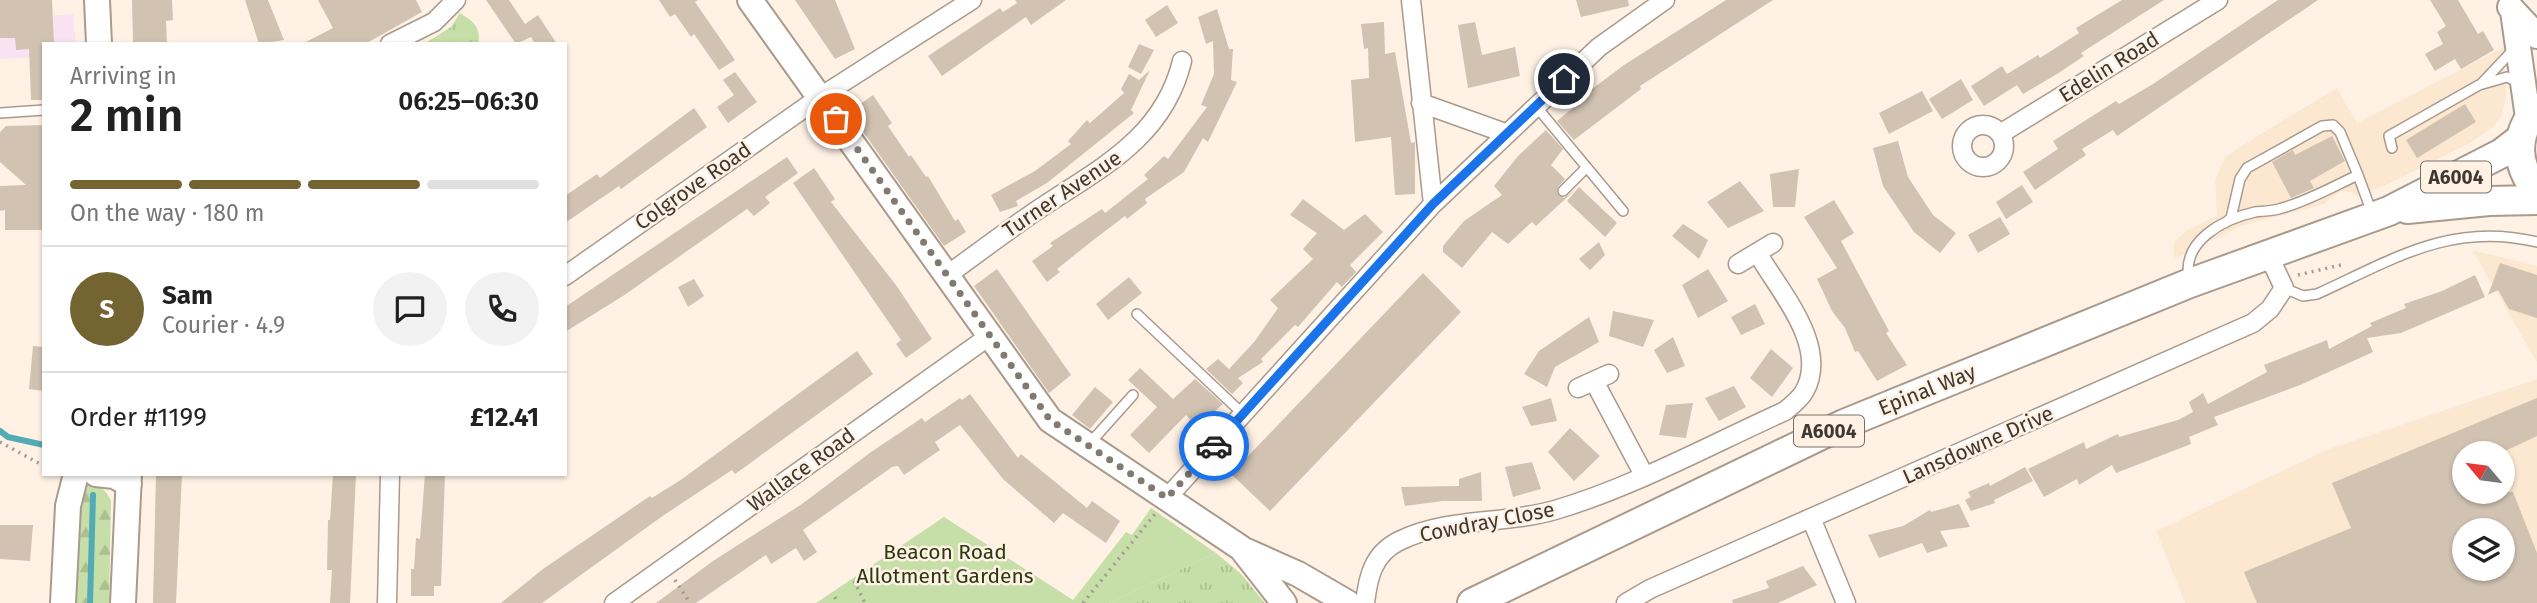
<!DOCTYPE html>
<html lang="en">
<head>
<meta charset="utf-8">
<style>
	:root { --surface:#fff; --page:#f2f2f2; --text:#222; --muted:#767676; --line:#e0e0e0; --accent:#736432 }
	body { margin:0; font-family:"Fira Sans",sans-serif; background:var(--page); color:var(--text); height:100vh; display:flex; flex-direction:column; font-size:26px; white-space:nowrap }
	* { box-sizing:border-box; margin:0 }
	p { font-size:23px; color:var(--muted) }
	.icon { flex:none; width:38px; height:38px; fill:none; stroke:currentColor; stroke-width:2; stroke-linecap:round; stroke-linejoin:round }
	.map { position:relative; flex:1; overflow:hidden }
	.sheet { position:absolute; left:42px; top:42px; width:525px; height:434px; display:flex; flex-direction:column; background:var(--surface); border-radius:0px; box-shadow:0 2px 5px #0004 }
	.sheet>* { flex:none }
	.needle { width:46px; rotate:299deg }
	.buttons { position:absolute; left:2452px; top:441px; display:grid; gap:14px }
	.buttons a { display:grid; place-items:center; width:63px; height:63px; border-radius:50%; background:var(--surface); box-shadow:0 2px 5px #0004; font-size:35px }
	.pin { position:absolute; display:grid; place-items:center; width:60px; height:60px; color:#fff; margin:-30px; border:4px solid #fff; border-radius:50%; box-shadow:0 2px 7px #0007 }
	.courier { position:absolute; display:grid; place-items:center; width:70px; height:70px; margin:-35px; border:5px solid #1a73e8; border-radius:50%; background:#fff; color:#222; box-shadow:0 2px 9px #0007 }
	.head em { font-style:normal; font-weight:600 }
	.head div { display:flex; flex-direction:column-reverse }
	.head { display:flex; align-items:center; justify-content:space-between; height:119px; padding:0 28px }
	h1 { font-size:46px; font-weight:600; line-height:52px }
	.bar { display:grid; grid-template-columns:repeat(4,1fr); gap:10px 7px; align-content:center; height:84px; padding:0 28px }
	.bar i { height:9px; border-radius:5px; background:var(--line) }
	.bar .active { background:var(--accent) }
	.bar p { grid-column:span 4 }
	.line { display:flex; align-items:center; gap:18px; padding:0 28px; border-top:2px solid var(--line) }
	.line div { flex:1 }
	.round { display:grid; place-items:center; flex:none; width:74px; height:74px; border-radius:37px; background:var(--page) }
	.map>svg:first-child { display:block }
	.built { fill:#fce7d1; fill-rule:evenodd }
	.medical { fill:#f9e3f2 }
	.grass { fill:url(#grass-tufts) }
	.forest { fill:url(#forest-firs) }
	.garden { fill:#c6dea7 }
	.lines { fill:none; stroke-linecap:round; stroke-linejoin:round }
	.stream { stroke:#53abb3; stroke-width:6 }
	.building { fill:#d1c2b2; fill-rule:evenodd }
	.lane-casing { stroke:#a99a8c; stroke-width:12 }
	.street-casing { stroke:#a99a8c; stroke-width:21 }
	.secondary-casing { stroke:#a99a8c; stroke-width:28 }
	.primary-casing { stroke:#a99a8c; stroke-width:32 }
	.path { stroke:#a59b91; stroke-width:3.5; stroke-dasharray:2 5; stroke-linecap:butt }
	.lane { stroke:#fff; stroke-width:9 }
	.street { stroke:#fff; stroke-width:18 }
	.secondary { stroke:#fff; stroke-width:24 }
	.primary { stroke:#fff; stroke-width:28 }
	.done { stroke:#827971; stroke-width:7; stroke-dasharray:0 12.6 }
	.route { stroke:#1a73e8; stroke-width:9 }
	.labels { text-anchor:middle; stroke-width:5; stroke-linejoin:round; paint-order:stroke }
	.shield { fill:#fff2e5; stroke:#787068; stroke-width:2 }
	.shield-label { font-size:19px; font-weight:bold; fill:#3e3832 }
	.street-label { font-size:21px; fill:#3e3832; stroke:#fff2e5 }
	.park-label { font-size:21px; fill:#2a3a0e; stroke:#fff2e5 }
</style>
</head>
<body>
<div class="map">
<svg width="2537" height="603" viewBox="0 0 2537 603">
	<defs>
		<pattern id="grass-tufts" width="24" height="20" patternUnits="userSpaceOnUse" patternTransform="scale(1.75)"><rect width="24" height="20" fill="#c6dea7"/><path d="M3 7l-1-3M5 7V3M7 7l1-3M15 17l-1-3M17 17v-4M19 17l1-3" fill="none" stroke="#abbf90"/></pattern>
		<pattern id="forest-firs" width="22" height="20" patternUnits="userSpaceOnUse" patternTransform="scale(1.75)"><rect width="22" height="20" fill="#c6dea7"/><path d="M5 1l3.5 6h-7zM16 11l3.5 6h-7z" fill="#abbf90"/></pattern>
	</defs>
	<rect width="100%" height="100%" fill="#fff2e5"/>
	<path class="built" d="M2504 47 2506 96 2502 115 2493 127 2472 142 2384 186 2355 196 2351 192 2341 191 2324 204 2241 226 2174 259V242L2187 230 2217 216 2215 180 2225 157 2246 143 2337 88 2357 123Z
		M2472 250 2537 266V362L2523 338Z
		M2537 379V603H2185L2156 531 2326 450ZM2464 453H2502V492H2464ZM2464 530H2502V569H2464Z"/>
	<path class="medical" d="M73 14 76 44H44V57L0 59V20Z"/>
	<path class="grass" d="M460 13C473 21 482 28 478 44H424L451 27Z
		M1216 553 1241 574 1265 603H1109Z"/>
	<path class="forest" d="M85 485C99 485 105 488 111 501L109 603H69L73 516Z"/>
	<path class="garden" d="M1151 508 1216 553 1109 603H816L944 517 1073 600 1126 532 1132 535Z"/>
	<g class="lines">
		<path class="stream" d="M0 431 8 437 44 445
			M90 603 93 495"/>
	</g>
	<path class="building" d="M0 0H52L54 44H44V100H31L29 49 16 50 15 38H0Z
		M132 0H172L173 20 166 21 167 44H133Z
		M245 0H268L284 40 259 44Z
		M318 0H416L422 12 365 44H302L333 28Z
		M486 0H509L525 24 538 15 557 44H535L531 37 516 44Z
		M659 0H698L695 2 735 60 719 70 694 34 691 37 675 14 670 17Z
		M795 0H835L855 49 835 59Z
		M1015 0H1066L1031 25 1026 17 942 76 928 56 1000 8 1003 12 1017 3Z
		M1576 0H1628L1629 6 1581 17Z
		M1726 0H1773L1640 86 1641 89 1574 140 1557 121 1590 94 1588 92 1624 65Z
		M2122 0H2164L2081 53 2084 56 2057 74 2023 94 2017 85 1984 106 1971 86 2002 66 2007 74 2038 55 2040 58 2079 33 2076 28Z
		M2278 0H2318L2117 136 2113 130 2082 149 2086 155 2035 190 2023 172 2058 149 2053 141 2116 101 2119 104 2153 84Z
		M2430 0H2458L2478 34 2483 31 2494 50 2461 69 2455 59 2435 71 2425 54 2443 44 2437 32 2446 26Z
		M1167 5 1178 23 1156 37 1145 20Z
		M1217 9 1229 49H1233L1231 80 1237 82 1208 142 1203 138 1184 172 1145 199 1147 203 1127 219 1125 216 1096 238 1057 269 1060 272 1047 282 1032 261 1053 246 1050 243 1102 209 1105 213 1148 179 1144 175 1164 156 1168 159 1207 107 1201 105 1214 74 1213 41 1206 44 1198 17Z
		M1384 22 1385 54 1395 52 1411 143 1415 142V194L1395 195 1391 137 1355 142 1351 80 1369 78 1368 48 1364 49 1361 24Z
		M1475 22 1482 55 1515 47 1520 76 1468 88 1458 25Z
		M1139 44 1154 50 1141 74 1128 67Z
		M1150 70 1131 110 1134 113 1047 183 1016 201 1018 206 1000 212 991 195 1035 171 1071 144 1068 141 1087 120 1090 123 1124 93 1121 89 1129 74 1139 80Z
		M735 72 757 102 728 123 717 107 734 95 723 80Z
		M1961 79 1973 100 1942 119 1929 99Z
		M1922 91 1933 111 1889 134 1879 113Z
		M873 95 892 123 888 126 909 157 911 155 926 177 928 176 955 221 958 219 966 232 944 246 849 112Z
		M2465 104 2476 122 2417 158 2406 140Z
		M694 108 707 127 621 189 619 186 565 223V196L597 174 600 178Z
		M44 125V230H5V210L0 211V186L26 185 0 162V132L6 126Z
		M1546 130 1563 149 1551 165 1565 179 1558 187 1557 193 1564 198 1575 190 1536 226 1532 222 1508 244 1492 232 1462 268 1443 252V246L1464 221 1502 195 1494 186 1518 156Z
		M2332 136 2345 161 2310 181 2314 188 2291 198 2272 162 2293 150 2295 155Z
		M1898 141 1908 177 1933 215 1956 233 1940 253 1914 232 1883 186 1873 148Z
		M787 157 798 173 765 197 770 203 754 216 747 209 623 296 565 332V307Z
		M814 168 835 199 831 202 896 285 932 339 906 358 896 344 901 340 793 183Z
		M1799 169 1795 207H1773L1770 174Z
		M1740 181 1764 211 1728 228 1707 202Z
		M2022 185 2033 202 2006 219 1996 202Z
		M1579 187 1617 223 1605 237 1567 201Z
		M1303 199 1344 230 1365 214 1383 232 1350 265 1356 272 1342 287 1337 282 1298 327 1295 325 1261 359 1263 362 1238 378 1243 383 1232 394 1206 369 1218 359 1229 369 1255 341 1278 308 1270 300 1313 259 1303 249 1317 233 1290 215Z
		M1834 200 1854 233 1841 241 1889 331 1886 333 1907 365 1877 381 1858 351 1855 352 1845 328 1832 311 1817 279 1837 268 1804 217Z
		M2000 217 2010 234 1978 253 1968 235Z
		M1683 224 1708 240 1699 259 1672 236Z
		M1599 242 1605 255 1590 270 1579 259Z
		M2500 263 2537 275V318L2509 309 2498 290 2488 295Z
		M997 269 1071 375 1049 393 974 286Z
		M1708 269 1728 301 1698 318 1682 285Z
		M1423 273 1461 312 1270 511 1231 474Z
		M2475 275 2485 297 2401 333 2367 338 2373 352 2300 385 2214 417 2218 425 2189 437 2191 444 2116 473 2112 465 2079 485 2077 479 2044 497 2028 469 2084 442 2086 449 2118 434 2119 437 2178 420 2193 412 2189 402 2203 393 2208 404 2267 372 2264 365 2327 340 2329 349 2372 326 2370 323 2406 308 2404 304 2442 291Z
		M1129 277 1142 293 1108 320 1096 304Z
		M694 279 704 296 688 307 678 287Z
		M1755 304 1765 324 1741 335 1731 317Z
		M1613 311 1654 320 1643 347 1609 336Z
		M1589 317 1599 342 1555 367 1547 387 1524 374 1539 351Z
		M1673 337 1685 366 1667 373 1654 350Z
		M33 346 44 347V391L29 389Z
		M1771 349 1793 368 1772 397 1750 378Z
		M857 351 873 374 749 464 735 474 732 470 664 515 542 603H501L543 569 650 496 652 498 682 479Z
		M1140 368 1173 399 1195 379 1223 404 1197 427 1186 415 1149 453 1130 435 1157 407 1128 380Z
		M1734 386 1746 407 1719 421 1705 398Z
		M1095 387 1113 402 1090 429 1072 415Z
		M970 394 1018 458 1021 454 1087 508 1092 501 1120 521 1106 543 1063 513 1054 523 1003 479 960 425 935 442 940 450 904 475 898 466 892 467 803 530 817 552 804 561 796 548 771 564 766 555 696 603H656L713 561 802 504 871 452 922 418 925 422 960 398 962 400Z
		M1551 398 1557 421 1531 426 1522 407Z
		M2537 398V436L2501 453H2464V492H2513L2537 553V603H2257L2244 572 2351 528 2332 483ZM2464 530H2502V569H2464Z
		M1693 403 1686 438 1659 435 1666 405Z
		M1570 428 1600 456 1574 481 1548 452Z
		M1532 462 1541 489 1513 497 1505 467Z
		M2025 467 2033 481 1994 500 1995 503 1971 511 1965 500 1971 497 1968 492 1989 483 1990 486Z
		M1481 472 1482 501H1443L1405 506 1401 487 1459 486V479Z
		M156 474H182L176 603H153Z
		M333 474H356L350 603H330L332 570H327L328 520H330Z
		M425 474H445L441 586H434V596H411V569H414L416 538 420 539Z
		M1959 504 1970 527 1940 531 1948 546 1927 553 1922 543 1879 558 1868 535 1903 526 1930 510 1931 512Z
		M0 525H33L30 561 0 559Z
		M1803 566 1817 585 1778 603H1733L1732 600 1769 588 1766 581Z"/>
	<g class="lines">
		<defs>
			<path id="lane" d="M2481 84 2514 49
				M1535 105 1623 211
				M0 113 44 110
				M2392 148 2389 136 2479 85 2507 77 2520 83
				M1563 191 1586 168
				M2225 223 2231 218 2240 179 2247 168 2322 126 2333 125 2340 132 2358 175
				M2189 278C2182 241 2223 219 2255 212 2264 211 2274 211 2282 208 2308 201 2334 186 2358 175L2372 213
				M2284 288 2303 296 2317 294C2392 260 2451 221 2537 242
				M1137 314 1243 414
				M1090 443 1133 395"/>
			<path id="street" d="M1411 0 1433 204
				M390 44 434 22 456 0
				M1421 103 1505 133
				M1962 146a21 21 0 1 1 42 0a21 21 0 1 1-42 0Z
				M2000 134 2218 0
				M1738 264 1773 243
				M565 276 820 97 972 0
				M946 276C975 255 1003 234 1033 213 1094 171 1163 141 1182 61
				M1594 381 1644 475
				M1578 388 1609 374
				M1167 498 1433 204 1599 47 1665 0
				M1811 518 1846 603
				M387 603 390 474
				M614 603 988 337
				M1365 603C1368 577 1373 554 1399 541 1447 517 1504 525 1555 510 1631 488 1712 444 1785 411 1791 406 1800 399 1804 392 1830 347 1780 292 1758 254
				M1626 603 1650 589 2253 323 2270 309 2284 288 2268 254"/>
			<path id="secondary" d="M97 0 99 44
				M750 0 1050 420 1241 548 1284 603
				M2510 7 2537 36
				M2513 11 2528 118
				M96 474 114 476 129 484
				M1244 550 1298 574 1348 603
				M63 603 68 506 76 474
				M123 603 129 474"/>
			<path id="primary" d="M2537 108C2514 134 2515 165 2537 191
				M2407 209 2489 201 2537 200
				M1472 603 1844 424 2190 283 2389 211 2502 153 2520 139"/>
		</defs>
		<use href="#lane" class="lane-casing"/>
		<use href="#street" class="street-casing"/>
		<use href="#secondary" class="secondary-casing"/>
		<use href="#primary" class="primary-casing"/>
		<path class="path" d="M2298 275 2345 264
			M0 442 44 466
			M675 580 690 603
			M854 581 865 603
			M835 597 837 603
			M1083 603 1155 514"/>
		<use href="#lane" class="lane"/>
		<use href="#street" class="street"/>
		<use href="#secondary" class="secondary"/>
		<use href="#primary" class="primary"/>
	</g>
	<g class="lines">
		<path class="done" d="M836 119 1050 420 1167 498 1214 446"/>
		<path class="route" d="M1214 446 1433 204 1564 79"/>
	</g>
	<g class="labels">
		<g class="shield">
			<rect x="2421" y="161.5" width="70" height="31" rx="5"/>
			<rect x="1794" y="415.5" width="70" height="31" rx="5"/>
		</g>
		<g class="shield-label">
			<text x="2456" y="184">A6004</text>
			<text x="1829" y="438">A6004</text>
		</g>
		<g class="street-label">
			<text transform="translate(2109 67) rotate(-32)" y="7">Edelin Road</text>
			<text transform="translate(693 186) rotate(-35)" y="7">Colgrove Road</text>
			<text transform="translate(1062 194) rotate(-34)" y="7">Turner Avenue</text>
			<text transform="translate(1927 390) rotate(-22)" y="7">Epinal Way</text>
			<text transform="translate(1978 445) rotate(-24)" y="7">Lansdowne Drive</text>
			<text transform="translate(801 470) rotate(-36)" y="7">Wallace Road</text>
			<text transform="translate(1487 522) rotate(-11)" y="7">Cowdray Close</text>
		</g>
		<g class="park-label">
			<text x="945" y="559">Beacon Road<tspan x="945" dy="24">Allotment Gardens</tspan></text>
		</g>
	</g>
</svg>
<div class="buttons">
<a><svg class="needle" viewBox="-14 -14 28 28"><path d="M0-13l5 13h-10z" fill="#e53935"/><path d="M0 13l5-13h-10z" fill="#767676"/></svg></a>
<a><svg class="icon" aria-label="layers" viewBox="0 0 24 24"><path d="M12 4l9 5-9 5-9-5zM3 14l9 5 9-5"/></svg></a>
</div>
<div class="pin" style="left:836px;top:119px;background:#ea580c"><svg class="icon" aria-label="bag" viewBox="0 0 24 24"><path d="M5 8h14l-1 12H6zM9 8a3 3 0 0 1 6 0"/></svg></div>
<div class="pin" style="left:1564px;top:79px;background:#1f2937"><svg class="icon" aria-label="home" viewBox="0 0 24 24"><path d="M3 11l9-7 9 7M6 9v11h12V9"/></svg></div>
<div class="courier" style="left:1214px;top:446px"><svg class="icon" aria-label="car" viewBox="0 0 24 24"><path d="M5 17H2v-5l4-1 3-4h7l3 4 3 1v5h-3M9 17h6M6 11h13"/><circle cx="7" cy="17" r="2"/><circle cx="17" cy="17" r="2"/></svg></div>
<section class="sheet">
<div class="head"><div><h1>2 min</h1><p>Arriving in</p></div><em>06:25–06:30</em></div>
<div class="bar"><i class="active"></i><i class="active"></i><i class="active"></i><i></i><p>On the way · 180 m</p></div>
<div class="line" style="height:126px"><b class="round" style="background:var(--accent);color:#fff">S</b><div><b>Sam</b><p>Courier · 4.9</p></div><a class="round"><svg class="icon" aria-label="chat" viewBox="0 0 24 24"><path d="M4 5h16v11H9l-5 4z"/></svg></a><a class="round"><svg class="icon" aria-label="phone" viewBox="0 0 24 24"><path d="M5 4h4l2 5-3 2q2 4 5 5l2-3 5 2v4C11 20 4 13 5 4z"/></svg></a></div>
<div class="line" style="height:91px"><div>Order #1199</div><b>£12.41</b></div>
</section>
</div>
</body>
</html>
